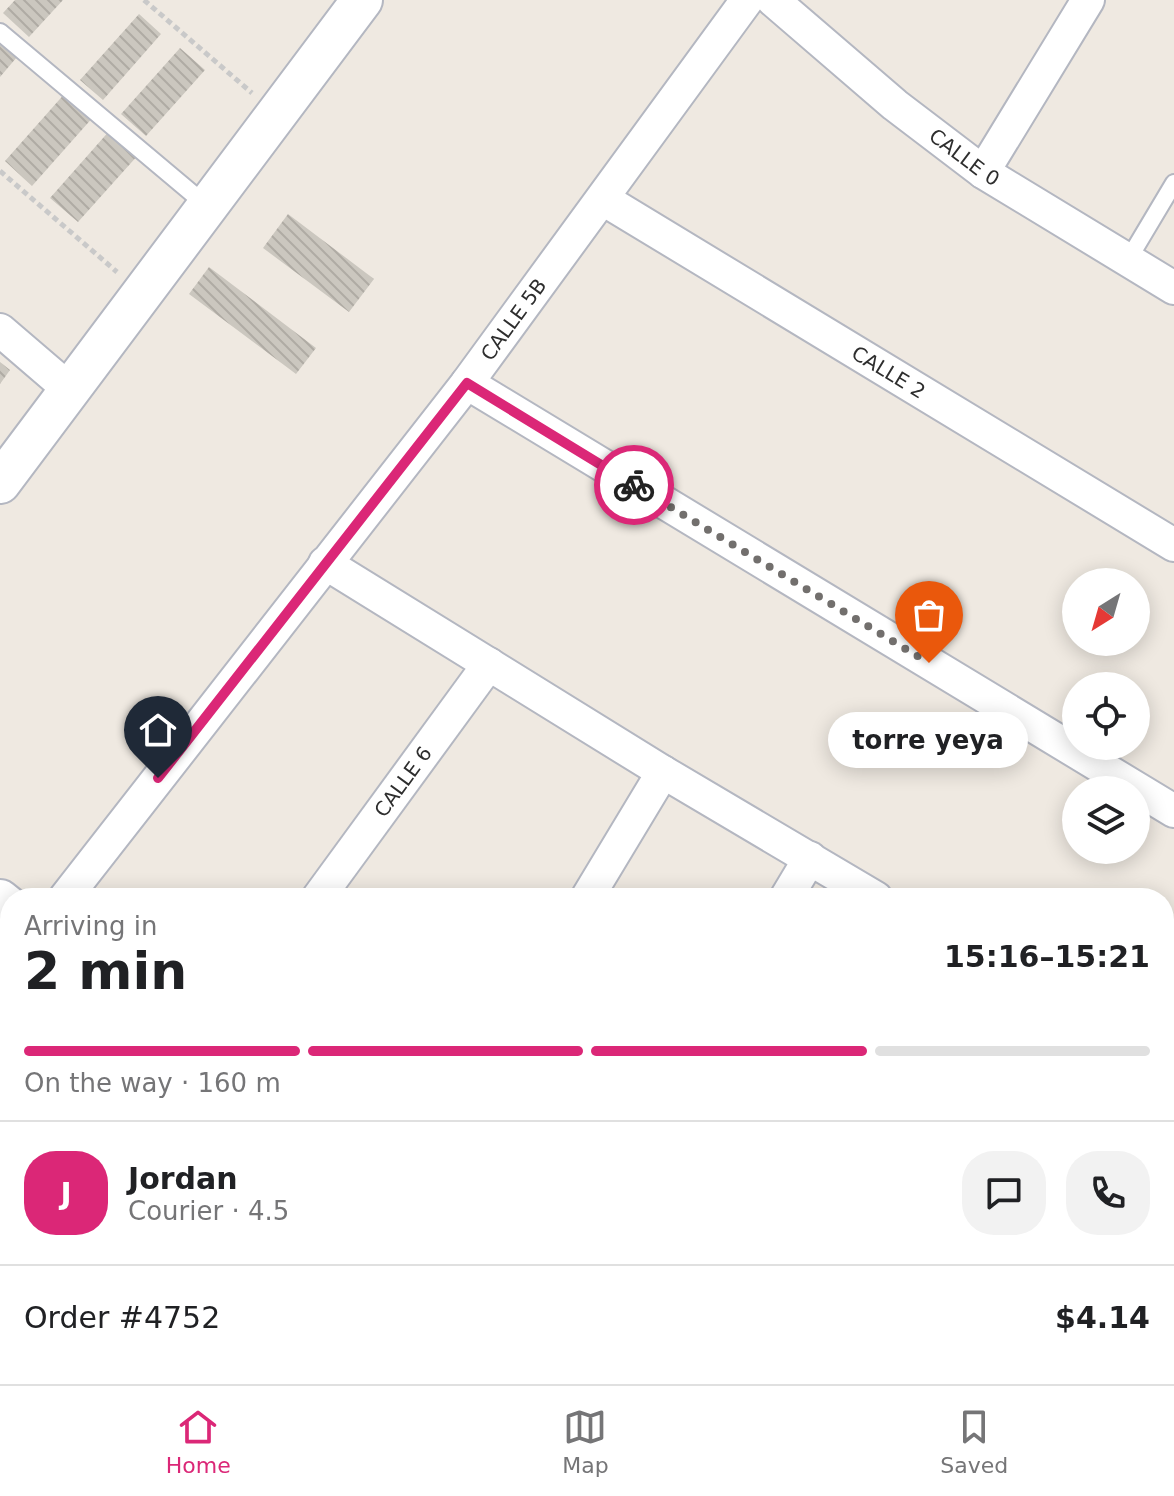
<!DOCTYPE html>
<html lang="en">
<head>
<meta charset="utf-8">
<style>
	:root { --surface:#fff; --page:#f2f2f2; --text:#202124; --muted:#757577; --line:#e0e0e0; --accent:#db2777 }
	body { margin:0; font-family:"DejaVu Sans",sans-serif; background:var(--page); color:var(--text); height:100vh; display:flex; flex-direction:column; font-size:30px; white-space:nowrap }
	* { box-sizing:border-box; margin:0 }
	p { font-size:26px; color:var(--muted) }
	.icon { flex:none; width:44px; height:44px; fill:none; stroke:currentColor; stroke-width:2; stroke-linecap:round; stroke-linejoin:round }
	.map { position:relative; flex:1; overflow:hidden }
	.details { position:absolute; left:0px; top:888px; width:1174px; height:496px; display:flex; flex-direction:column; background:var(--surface); border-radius:32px 32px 0 0; box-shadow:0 4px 20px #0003 }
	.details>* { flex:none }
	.needle { width:52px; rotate:217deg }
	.fabs { position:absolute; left:1062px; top:568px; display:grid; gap:16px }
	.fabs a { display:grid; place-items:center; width:88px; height:88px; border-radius:50%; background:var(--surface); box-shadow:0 4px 20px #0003; font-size:40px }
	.pin { position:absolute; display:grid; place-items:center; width:68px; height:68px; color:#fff; margin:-82px -34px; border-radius:50% 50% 50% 0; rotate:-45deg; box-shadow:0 0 8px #0007 }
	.pin .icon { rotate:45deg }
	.courier { position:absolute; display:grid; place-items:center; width:80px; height:80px; margin:-40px; border:6px solid #db2777; border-radius:50%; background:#fff; color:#222; box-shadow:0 2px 10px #0007 }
	.bubble { position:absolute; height:56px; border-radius:28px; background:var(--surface); box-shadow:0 4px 20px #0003; font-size:26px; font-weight:700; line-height:56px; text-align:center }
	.summary em { font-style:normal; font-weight:700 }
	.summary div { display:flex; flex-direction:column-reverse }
	.summary { display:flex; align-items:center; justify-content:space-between; height:136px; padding:0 24px }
	h1 { font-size:52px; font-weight:700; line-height:60px }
	.bar { display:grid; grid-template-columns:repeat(4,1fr); gap:12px 8px; align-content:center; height:96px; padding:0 24px }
	.bar i { height:10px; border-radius:6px; background:var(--line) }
	.bar .on { background:var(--accent) }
	.bar p { grid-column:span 4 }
	.line { display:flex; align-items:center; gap:20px; padding:0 24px; border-top:2px solid var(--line) }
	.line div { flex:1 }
	.round { display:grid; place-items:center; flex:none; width:84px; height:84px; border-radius:32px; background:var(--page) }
	.tab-bar { display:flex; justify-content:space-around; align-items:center; height:112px; border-top:2px solid var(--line); background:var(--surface); font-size:22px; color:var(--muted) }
	.tab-bar a { display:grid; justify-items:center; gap:4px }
	.tab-bar .on { color:var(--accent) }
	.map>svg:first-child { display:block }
	.building { fill:url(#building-back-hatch) }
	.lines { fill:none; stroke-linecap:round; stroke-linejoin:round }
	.service-casing { stroke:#b4b7c1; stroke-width:20 }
	.minor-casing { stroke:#b4b7c1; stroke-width:36 }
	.tertiary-casing { stroke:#b4b7c1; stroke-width:44 }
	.path { stroke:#c9c9c9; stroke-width:5; stroke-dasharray:6 4; stroke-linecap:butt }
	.service { stroke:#fff; stroke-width:16 }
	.minor { stroke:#fff; stroke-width:32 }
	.tertiary { stroke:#fff; stroke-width:40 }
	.done { stroke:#726f6d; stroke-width:8; stroke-dasharray:0 14.4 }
	.route { stroke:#db2777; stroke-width:10 }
	.labels { text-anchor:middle; stroke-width:8; stroke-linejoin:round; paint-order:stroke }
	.street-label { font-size:20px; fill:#2e2e2e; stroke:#fff }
</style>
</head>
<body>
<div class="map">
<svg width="1174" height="1384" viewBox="0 0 1174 1384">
	<defs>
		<pattern id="building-back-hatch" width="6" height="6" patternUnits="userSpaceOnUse" patternTransform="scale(2)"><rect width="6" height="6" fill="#cbc7bf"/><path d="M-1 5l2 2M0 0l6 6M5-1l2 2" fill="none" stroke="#afaba4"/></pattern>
	</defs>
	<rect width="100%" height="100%" fill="#efe9e1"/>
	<path class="building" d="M15 0H63L29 37 3 13Z
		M139 14 161 34 103 100 80 80Z
		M0 43 17 57 0 77Z
		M180 48 205 70 146 136 121 114Z
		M67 91 95 115 32 186 5 161Z
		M111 129 139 154 78 222 50 198Z
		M288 214 374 279 349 312 263 248Z
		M209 267 316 348 296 374 189 294Z
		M0 362 10 370 0 384Z"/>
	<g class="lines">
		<defs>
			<path id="service" d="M0 32 206 205
				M1128 260 1174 183"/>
			<g id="minor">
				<path id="s1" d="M773 0 895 105 983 172 1174 288"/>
				<path d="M983 172 1088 0"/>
				<path id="s2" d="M603 199 1174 545"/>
				<path d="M0 330 70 390"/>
				<path d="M467 383 1174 811"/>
				<path d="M325 563 663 772 876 898"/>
				<path id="s3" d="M65 898 467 383 747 0"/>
				<path id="s4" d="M318 898 489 664"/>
				<path d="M587 898 663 772"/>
				<path d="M786 898 810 858"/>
				<path d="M0 985 10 972"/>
				<path d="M1164 1074 1174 1080"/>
				<path d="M1164 1143 1174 1127"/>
				<path d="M0 1323 10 1310"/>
				<path d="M233 1374 243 1384"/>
				<path d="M297 1384 302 1374"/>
				<path d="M494 1384 500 1374"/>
				<path d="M753 1384 760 1374"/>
				<path d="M1021 1384 1027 1374"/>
			</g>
			<path id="tertiary" d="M0 483 362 0
				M0 900 10 908
				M457 1374 467 1384"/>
		</defs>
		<use href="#service" class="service-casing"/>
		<use href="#minor" class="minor-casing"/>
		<use href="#tertiary" class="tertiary-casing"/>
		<path class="path" d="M144 0 252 93
			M0 171 117 272"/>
		<use href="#service" class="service"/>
		<use href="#minor" class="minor"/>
		<use href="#tertiary" class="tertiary"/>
	</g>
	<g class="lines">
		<path class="done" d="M634 485 929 663"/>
		<path class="route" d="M158 778 467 383 634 485"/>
	</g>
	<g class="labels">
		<g class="street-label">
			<text dy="7" stroke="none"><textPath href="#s1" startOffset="248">CALLE 0</textPath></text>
			<text dy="7" stroke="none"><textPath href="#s3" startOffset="732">CALLE 5B</textPath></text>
			<text dy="7" stroke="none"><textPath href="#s2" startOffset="334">CALLE 2</textPath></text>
			<text dy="7" stroke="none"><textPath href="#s4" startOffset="144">CALLE 6</textPath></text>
		</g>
	</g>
</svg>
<div class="fabs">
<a><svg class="needle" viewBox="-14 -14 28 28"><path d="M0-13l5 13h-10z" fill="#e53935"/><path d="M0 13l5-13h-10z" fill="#757577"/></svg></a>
<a><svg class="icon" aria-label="locate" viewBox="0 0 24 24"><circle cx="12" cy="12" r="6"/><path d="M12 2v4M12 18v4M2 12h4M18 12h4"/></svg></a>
<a><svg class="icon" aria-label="layers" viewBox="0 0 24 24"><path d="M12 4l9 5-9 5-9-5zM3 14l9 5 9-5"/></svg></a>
</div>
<div class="pin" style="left:929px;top:663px;background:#ea580c"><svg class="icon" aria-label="bag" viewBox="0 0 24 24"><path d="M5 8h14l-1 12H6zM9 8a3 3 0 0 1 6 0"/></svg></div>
<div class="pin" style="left:158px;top:778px;background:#1f2937"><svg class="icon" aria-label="home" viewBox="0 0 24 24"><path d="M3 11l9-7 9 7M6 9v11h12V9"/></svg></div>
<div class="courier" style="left:634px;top:485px"><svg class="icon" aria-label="bike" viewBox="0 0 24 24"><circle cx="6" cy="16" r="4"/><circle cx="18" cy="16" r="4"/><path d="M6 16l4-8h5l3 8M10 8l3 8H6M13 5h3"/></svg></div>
<div class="bubble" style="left:828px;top:712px;width:200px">torre yeya</div>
<section class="details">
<div class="summary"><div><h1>2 min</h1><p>Arriving in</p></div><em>15:16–15:21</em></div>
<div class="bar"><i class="on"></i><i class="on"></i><i class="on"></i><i></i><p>On the way · 160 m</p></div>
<div class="line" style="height:144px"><b class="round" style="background:var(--accent);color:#fff">J</b><div><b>Jordan</b><p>Courier · 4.5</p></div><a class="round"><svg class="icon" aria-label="chat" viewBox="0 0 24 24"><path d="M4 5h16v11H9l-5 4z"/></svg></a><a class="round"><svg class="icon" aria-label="phone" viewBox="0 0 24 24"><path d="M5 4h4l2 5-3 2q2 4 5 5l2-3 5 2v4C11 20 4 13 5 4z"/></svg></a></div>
<div class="line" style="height:104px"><div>Order #4752</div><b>$4.14</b></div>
</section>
</div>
<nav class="tab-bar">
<a class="on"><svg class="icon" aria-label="home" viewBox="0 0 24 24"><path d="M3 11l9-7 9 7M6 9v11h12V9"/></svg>Home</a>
<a><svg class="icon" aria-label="map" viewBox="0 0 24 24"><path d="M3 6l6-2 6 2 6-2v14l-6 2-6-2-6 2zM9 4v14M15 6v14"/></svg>Map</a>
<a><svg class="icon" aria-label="saved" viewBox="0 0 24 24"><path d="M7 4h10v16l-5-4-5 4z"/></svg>Saved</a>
</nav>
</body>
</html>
